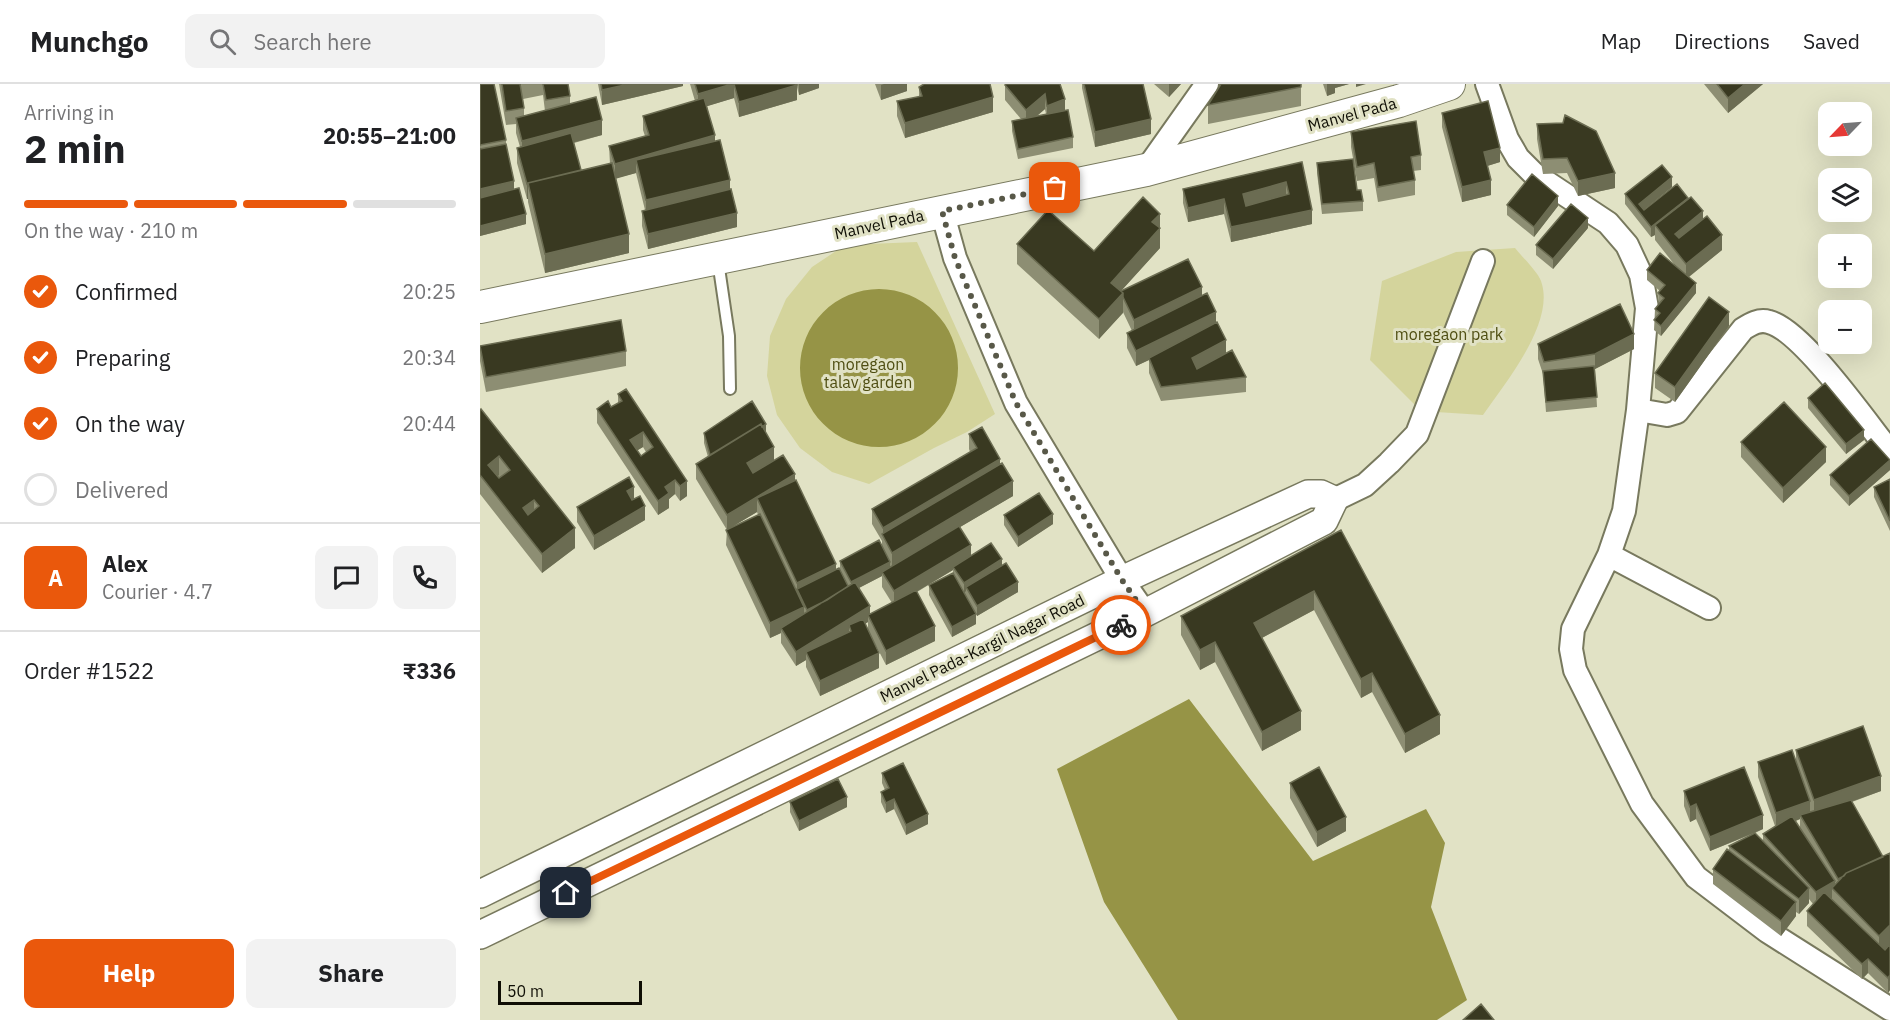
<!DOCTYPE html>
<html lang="en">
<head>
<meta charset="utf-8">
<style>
	:root { --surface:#fff; --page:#f2f2f2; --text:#202124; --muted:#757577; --line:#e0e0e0; --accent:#ea580c }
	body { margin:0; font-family:"IBM Plex Sans",sans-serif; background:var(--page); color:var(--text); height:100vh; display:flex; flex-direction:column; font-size:22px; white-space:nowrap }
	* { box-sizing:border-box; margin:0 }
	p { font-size:20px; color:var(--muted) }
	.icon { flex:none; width:33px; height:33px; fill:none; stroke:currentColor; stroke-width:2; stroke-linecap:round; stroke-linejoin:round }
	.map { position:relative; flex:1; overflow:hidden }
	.panel { display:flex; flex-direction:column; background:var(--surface); width:480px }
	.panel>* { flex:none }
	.needle { width:39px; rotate:245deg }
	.tools { position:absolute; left:1338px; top:18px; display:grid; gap:12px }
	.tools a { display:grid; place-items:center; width:54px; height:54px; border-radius:12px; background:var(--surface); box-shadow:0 6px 24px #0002; font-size:30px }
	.scale { position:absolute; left:18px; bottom:15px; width:144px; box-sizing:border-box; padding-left:6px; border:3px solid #0f0e05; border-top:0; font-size:16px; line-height:21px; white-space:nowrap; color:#0f0e05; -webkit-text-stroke:4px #e1e2c5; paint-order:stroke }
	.pin { position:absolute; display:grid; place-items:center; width:51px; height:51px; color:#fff; margin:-26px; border-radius:12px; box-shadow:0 3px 9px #0006 }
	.courier { position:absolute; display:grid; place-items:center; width:60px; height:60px; margin:-30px; border:4px solid #ea580c; border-radius:50%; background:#fff; color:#222; box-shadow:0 2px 8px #0007 }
	.overview em { font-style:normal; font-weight:700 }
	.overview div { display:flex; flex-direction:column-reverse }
	.overview { display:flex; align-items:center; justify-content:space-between; height:102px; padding:0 24px }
	h1 { font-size:39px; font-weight:700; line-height:45px }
	.bar { display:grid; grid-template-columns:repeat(4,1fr); gap:9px 6px; align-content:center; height:72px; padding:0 24px }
	.bar i { height:8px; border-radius:4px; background:var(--line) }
	.bar .on { background:var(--accent) }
	.bar p { grid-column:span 4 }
	.line { display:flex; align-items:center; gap:15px; padding:0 24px; border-top:2px solid var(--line) }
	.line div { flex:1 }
	.round { display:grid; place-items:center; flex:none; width:63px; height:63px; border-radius:12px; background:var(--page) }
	ol { padding:0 24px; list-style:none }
	li { display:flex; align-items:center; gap:18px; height:66px }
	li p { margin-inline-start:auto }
	li .icon { padding:6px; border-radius:50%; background:var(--accent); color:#fff; stroke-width:4 }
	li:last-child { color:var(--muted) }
	li i { width:33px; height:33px; border:3px solid var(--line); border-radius:50% }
	.cta { display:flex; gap:12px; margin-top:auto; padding:12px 24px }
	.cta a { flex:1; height:69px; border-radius:12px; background:var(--accent); color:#fff; font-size:24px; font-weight:700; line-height:69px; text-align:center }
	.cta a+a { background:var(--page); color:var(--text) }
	header { display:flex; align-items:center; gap:36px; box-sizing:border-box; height:84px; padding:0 30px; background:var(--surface); border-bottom:2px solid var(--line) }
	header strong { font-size:28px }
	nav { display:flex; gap:33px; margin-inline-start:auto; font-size:21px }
	.search { width:420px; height:54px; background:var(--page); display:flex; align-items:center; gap:15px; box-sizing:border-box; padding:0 21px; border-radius:12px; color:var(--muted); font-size:22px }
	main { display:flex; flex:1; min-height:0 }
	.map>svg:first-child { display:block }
	.green { fill:#d4d49c }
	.water { fill:#969446 }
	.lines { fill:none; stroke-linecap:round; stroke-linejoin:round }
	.service-casing { stroke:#78795e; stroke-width:14 }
	.minor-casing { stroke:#78795e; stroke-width:26 }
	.tertiary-casing { stroke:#78795e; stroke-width:30 }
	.secondary-casing { stroke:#78795e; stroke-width:34 }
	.service { stroke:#fff; stroke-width:10 }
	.minor { stroke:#fff; stroke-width:22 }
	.tertiary { stroke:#fff; stroke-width:27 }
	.secondary { stroke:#fff; stroke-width:32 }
	.wall { fill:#8d8e73; fill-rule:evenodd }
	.shaded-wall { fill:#6b6c52 }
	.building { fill:#393921; stroke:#6b6c52; stroke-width:1.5; fill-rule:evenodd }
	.done { stroke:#585848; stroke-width:6; stroke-dasharray:0 10.8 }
	.route { stroke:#ea580c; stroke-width:8 }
	.labels { text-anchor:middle; stroke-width:6; stroke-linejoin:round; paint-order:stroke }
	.street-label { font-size:16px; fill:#0f0e05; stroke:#e1e2c5 }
	.park-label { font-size:16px; fill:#4f4e12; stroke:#e1e2c5 }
</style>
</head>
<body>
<header>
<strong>Munchgo</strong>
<div class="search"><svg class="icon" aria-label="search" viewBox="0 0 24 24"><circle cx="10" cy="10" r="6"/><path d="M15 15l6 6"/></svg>Search here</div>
<nav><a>Map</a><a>Directions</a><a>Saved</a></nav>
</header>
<main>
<section class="panel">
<div class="overview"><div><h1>2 min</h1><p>Arriving in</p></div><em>20:55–21:00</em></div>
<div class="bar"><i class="on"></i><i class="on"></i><i class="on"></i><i></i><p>On the way · 210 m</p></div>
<ol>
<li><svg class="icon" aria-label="check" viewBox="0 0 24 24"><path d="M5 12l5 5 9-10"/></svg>Confirmed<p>20:25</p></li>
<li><svg class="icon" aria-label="check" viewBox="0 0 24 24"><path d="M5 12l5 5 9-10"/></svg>Preparing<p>20:34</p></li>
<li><svg class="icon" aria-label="check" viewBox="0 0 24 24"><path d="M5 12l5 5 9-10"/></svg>On the way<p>20:44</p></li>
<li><i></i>Delivered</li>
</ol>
<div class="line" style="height:108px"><b class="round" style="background:var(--accent);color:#fff">A</b><div><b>Alex</b><p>Courier · 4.7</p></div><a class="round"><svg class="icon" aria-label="chat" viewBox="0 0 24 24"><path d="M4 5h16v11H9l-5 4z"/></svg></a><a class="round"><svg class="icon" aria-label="phone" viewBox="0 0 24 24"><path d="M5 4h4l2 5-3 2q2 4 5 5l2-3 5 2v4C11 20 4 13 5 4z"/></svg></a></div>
<div class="line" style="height:78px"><div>Order #1522</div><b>₹336</b></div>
<div class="cta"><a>Help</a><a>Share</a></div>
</section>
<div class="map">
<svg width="1410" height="936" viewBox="0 0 1410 936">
	<rect width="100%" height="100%" fill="#e1e2c5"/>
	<path class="green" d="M437 158 515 330 487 348 454 364 389 400 352 388 320 364 297 331 287 292 290 252 306 215 332 183 365 161Z
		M1035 164C1042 173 1057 187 1061 197 1076 238 1025 299 1003 331L941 327 890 276 902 197 976 168Z"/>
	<path class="water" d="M320 284a79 79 0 1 1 158 0a79 79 0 1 1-158 0Z
		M709 615 833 777 946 725 965 759 951 823 987 916 957 936H698L624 818 577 685Z"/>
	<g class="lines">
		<defs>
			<path id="service" d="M238 177 249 252 250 305"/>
			<path id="minor" d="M1007 0 1027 55 1038 74 1054 90 1128 139 1147 161 1161 191 1167 224 1158 326 1187 331 1197 328 1263 245C1271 240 1279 235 1289 238 1322 246 1386 338 1410 368
				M666 86 727 0
				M462 127 475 174 536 319 642 496 665 529
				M1158 326 1144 427 1129 471 1093 545 1091 565 1095 586 1162 720 1216 793 1287 847 1410 925
				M854 416 885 401 909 379 937 350 1003 177
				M1129 471 1229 524"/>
			<path id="tertiary" d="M0 810 642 496 828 410H841L854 416 844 437 665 529 0 851"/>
			<path id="secondary" d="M0 223 666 86 919 17 969 0"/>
		</defs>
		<use href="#service" class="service-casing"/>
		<use href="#minor" class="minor-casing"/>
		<use href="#tertiary" class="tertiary-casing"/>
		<use href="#secondary" class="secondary-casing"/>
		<use href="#service" class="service"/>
		<use href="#minor" class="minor"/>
		<use href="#tertiary" class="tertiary"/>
		<use href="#secondary" class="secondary"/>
	</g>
	<path class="wall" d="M0 0 26 56V61L34 105 46 140 0 152Z
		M19 0H88L90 12V20L122 51 94 59 101 86 130 80 129 62 165 52 163 46V32L215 17 210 0H339V4L319 11 317 3V16L259 33 254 14 227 22 235 57 250 105 257 143 168 165 162 142V127L165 126 156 89 136 94 149 169 65 189 48 118V115H47L37 79V64L40 63 36 49V40L26 41ZM63 11 65 27 44 32V24L43 15Z
		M118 0H203V2L122 21Z
		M395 0H427V7L401 16Z
		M580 0 585 26 593 53V64L538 75 532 47V37L541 35 525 16V1ZM565 25 566 30 557 32Z
		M602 0H663L671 50 615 63 602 4Z
		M674 0H701L689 13Z
		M843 0H869L855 4V9L847 12Z
		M1224 0H1283L1248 29Z
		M439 3 513 28 425 54 417 32V17L439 13Z
		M821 3V22L728 40V21Z
		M962 29 1020 78 1007 82 1011 111 982 118 962 43Z
		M1057 40 1135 104 1098 112 1087 89 1063 90 1057 55Z
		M871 48 941 71V86L933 87 935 96V111L898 118 894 94 877 97 871 63Z
		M822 78 832 140 751 158 744 130 708 138 703 119V105Z
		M837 79 877 106 883 117V127L842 130 837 89Z
		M1192 103 1163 126 1223 135 1242 166 1209 193 1216 209 1181 252 1174 246 1175 225 1179 220 1178 209 1180 207 1167 196V186L1194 180 1175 156V151L1171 153 1145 120V110Z
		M1027 121 1078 122 1054 153 1027 131Z
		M680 130V164L641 207 722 212 736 238 746 269 766 293V308L681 317 669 289V276L656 282 647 264V249L652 247 643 228 619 255 537 180V160L614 167Z
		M1108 144 1073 185 1056 171V161Z
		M1249 242 1195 318 1175 304V289Z
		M1058 260 1154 265 1115 285 1117 323 1066 328 1063 290 1058 275Z
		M0 262 146 267V282L6 308 0 277Z
		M138 310 207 412 200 417 195 410 189 415V424L178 431 117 339V325L131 323 138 319ZM163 363 166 368 161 372 157 366Z
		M1328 314 1384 356 1366 370 1328 324Z
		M0 326 95 464 62 489 0 410Z
		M224 349H286L294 376 315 397 356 486 360 487V477L402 461V457L392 440V425L490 368 489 365V350L520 380 533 412 480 443 491 472 522 482 538 508 497 532 492 524 496 540 472 553 449 511V501L473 489V486L437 508 455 557 406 581 388 546 399 584 340 612 326 583V576L316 582 301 559V549L290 554 246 461 247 446 216 395V380L228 373 224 359ZM277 428 278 431 253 442ZM402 492V503L412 519 390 530 379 504ZM388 538V546L385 540Z
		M1261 358 1346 378 1303 419 1261 373Z
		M1410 386 1369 422 1350 401V391Z
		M1410 395V447L1394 413V403Z
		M154 415 165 436 114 466 97 438V423Z
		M524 431 573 440 538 463 524 441Z
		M861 446 960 650 925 669 892 608 881 614 834 526 782 554 821 646 782 667 735 578 720 586 701 551V532Z
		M1316 666 1401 707 1372 718 1403 773 1410 769V906L1408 909 1388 889 1382 895 1327 842V827L1333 820 1329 815V819L1319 830 1316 828V832L1301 852 1233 800V785L1249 766V762L1275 749 1230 767 1216 735 1210 738 1204 722V707L1283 745 1275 749 1283 756V750L1295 742 1278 693V678L1316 677ZM1320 735V744L1316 737Z
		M402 689 448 740 426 751 414 725 406 729 401 718V708L405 706 402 699Z
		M810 699 866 747 837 763 810 714Z
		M310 718 367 723 319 747 310 728Z"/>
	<path class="shaded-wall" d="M149 0H203V2L122 21V6Z
		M252 0H254V14L218 25V10Z
		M319 0H339V4L319 11Z
		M404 0H427V7L401 16V1Z
		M689 0H701L689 13Z
		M847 0H869L855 4V9L847 12Z
		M876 0H886L876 3Z
		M1265 0H1283L1248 29V14Z
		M317 1V16L259 33V18Z
		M565 10V25L546 41V26Z
		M513 13V28L425 54V39Z
		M585 15V29L567 36V22Z
		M671 35V50L615 63V48Z
		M122 36V51L42 72V57Z
		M235 51V66L156 76V89L135 95V80Z
		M1020 64V78L1004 83V68Z
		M1135 89V104L1098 112V97Z
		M1192 93V103L1160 129 1159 120Z
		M250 96V111L166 131V116Z
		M1011 96V111L982 118V103Z
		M34 97V112L0 119V105Z
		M806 98V113L763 125V110Z
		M47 100H48V115H47Z
		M1078 112V122L1054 153V143Z
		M1208 114 1175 141V151L1171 153V143Z
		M744 115V130L708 138V124Z
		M832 126V140L751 158V143Z
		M1223 127V142L1195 164V150Z
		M257 129V143L168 165V150Z
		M46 130V140L0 152V142Z
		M680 130V164L631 218V199L672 138Z
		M1108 134V144L1073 185V175Z
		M149 150V169L65 189V170Z
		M1242 151V166L1206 195V180Z
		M1216 199V209L1181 252V242Z
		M722 203V218L654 251V236Z
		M643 209V229L619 255V235Z
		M736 228V243L669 274V276L656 282V267Z
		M1249 228V242L1195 318V303Z
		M1154 250V265L1115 285V270Z
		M746 256V271L712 289V274Z
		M286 340V350L231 373Z
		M1384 346V356L1366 370V360Z
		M163 348V363L150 371V356Z
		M294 363V378L267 394V379Z
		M1346 363V378L1303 419V404Z
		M19 372V391L8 400V381Z
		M520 375V389L403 451V444Z
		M1410 376V386L1369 422V412Z
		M315 390V405L277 414V428L247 446V431Z
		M195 396V410L189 415V424L178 431V417L185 403Z
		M207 397V412L200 417V402Z
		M533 397V412L412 483V469Z
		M154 403V418L147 422V407Z
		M54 416V435L43 443V424Z
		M165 422V436L114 466V452Z
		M573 430V440L538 463V453Z
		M95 444V464L62 489V470Z
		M491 461V476L473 483V486L414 521V507Z
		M522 475V485L486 503V507L484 509V499Z
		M410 478V488H402V492L371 508V498Z
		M356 480V495L317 505V513V499Z
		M538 498V508L497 532V522Z
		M834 507V526L774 558V539Z
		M390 522V535L388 531V538L371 548 369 541V550L326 568V576L316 582V568Z
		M324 523V538L301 544V549L290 554V539Z
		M496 530V540L472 553V543Z
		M455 542V557L406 581V567Z
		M735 558V578L720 586V566Z
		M399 569V584L340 612V597Z
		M892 589V608L881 614V595Z
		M821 627V646L782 667V648Z
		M960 631V650L925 669V650Z
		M1401 692V707L1334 731V716Z
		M367 713V723L319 747V737Z
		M414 715V725L406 729V719Z
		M1330 717V732L1320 731V735L1296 744V729Z
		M1216 720V735L1210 738V723Z
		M448 730V740L426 751V741Z
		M1283 731V745L1230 767V753Z
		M866 733V747L837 763V748Z
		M1355 797V808L1352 804V814L1336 823V808Z
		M1329 804V819L1319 830V815Z
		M1316 818V832L1301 852V837Z
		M1410 841V861L1399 871V852Z
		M1388 875V889L1382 895V880Z
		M1410 891V906L1408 909V894Z"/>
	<path class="building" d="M0 0H14L26 56 0 61Z
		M22 0H41H40L44 24 26 27Z
		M63 0H88L90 12 66 16Z
		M121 0H149L122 6Z
		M215 0H252L218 10Z
		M254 0H316L317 1 259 18Z
		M444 0H510L513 13 425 39 417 17 442 12 439 3Z
		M526 0H580L585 15 567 22 565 10 546 26 525 1Z
		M604 0H663L671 35 615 48Z
		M741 0H821V3L728 21Z
		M1237 0H1265L1248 14Z
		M116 13 122 36 42 57 36 34Z
		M224 14 235 51 135 80 129 62 169 51 163 32Z
		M1008 17 1020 64 1004 68 1011 96 982 103 962 29Z
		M588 26 593 53 538 65 532 37Z
		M1085 31 1116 47 1135 89 1098 97 1087 74 1063 75 1057 40 1083 39Z
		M936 37 941 71 931 73 935 96 898 103 894 79 877 83 871 48Z
		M91 49 101 86 48 99 47 100 37 64Z
		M240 56 250 96 166 116 156 76Z
		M26 60 34 97 0 105V65Z
		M873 75 877 106H881L883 117 842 120 837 79Z
		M822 78 832 126 751 143 744 115 708 124 703 105ZM806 98 809 110 766 122 763 110Z
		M132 79 149 150 65 170 48 99Z
		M1182 81 1192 93 1159 120 1164 126 1197 100 1208 114 1171 143 1145 110Z
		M1052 90 1078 112 1054 143 1027 121Z
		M39 104 46 130 0 142V114Z
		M251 105 257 129 168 150 162 127Z
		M663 113 680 130 672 138 680 144 631 199 643 209 619 235 537 160 568 126 614 167Z
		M1211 113 1223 127 1195 150 1199 154 1227 132 1242 151 1206 180 1175 141Z
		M1091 120 1108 134 1073 175 1056 161Z
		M1180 169 1216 199 1181 242 1174 236 1180 229 1175 225 1184 214 1178 209 1185 201 1167 186Z
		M708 175 722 203 654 236 643 213V209L641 207Z
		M727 209 736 228 656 267 647 249Z
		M1229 213 1249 228 1195 303 1175 289Z
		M1140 220 1154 250 1115 270 1064 278 1058 260Z
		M141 236 146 267 6 293 0 262Z
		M737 238 746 256 712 274 717 285 752 266 766 293 681 303 669 274Z
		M1114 282 1117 313 1066 318 1063 287Z
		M1345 299 1384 346 1366 360 1328 314Z
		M146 305 207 397 200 402 195 396 185 403 189 409 178 417 117 325 128 317 131 323 142 317 138 310ZM163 348 173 363 161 372 150 356Z
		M272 317 286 340 282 343 281 340 230 371 224 349Z
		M1304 318 1346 363 1303 404 1261 358Z
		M1 325 95 444 62 470 0 391V326ZM19 372 30 386 19 394 8 381ZM54 416 59 422 48 431 43 424Z
		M281 340 294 363 267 379 273 389 303 371 315 390 247 431 216 380Z
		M502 343 520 375 403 444 392 425 497 364 489 350Z
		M1391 355 1410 376 1369 412 1350 391Z
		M522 379 533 397 412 469 402 450Z
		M149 393 154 403 147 407 152 416 160 412 165 422 114 452 97 423Z
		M1410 395V437L1394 403Z
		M316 396 356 480 317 499 277 414Z
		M559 409 573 430 538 453 524 431Z
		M280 430 324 523 290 539 246 446Z
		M479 442 491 461 414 507 402 488Z
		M861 446 960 631 925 650 892 589 881 595 834 507 774 539 821 627 782 648 735 558 720 566 701 532Z
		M399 456 410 478 371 498 360 477Z
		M511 459 522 475 484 499 473 483Z
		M526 479 538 498 497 522 486 503Z
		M359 484 368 502 347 516 327 526 317 505Z
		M473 489 496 530 472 543 449 501Z
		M375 498 390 522 316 568 301 544Z
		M436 506 455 542 406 567 388 531Z
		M383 535 399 569 340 597 326 568 371 547 369 541Z
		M1383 642 1401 692 1334 716 1316 666Z
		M1312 666 1330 717 1296 729 1278 678Z
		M423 679 448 730 426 741 414 715 406 719 401 708 409 704 402 689Z
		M839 683 866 733 837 748 810 699Z
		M1264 683 1283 731 1230 753 1216 720 1210 723 1204 707Z
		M358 695 367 713 319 737 310 718Z
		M1371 716 1403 773 1366 789 1364 792 1358 795 1320 731Z
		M1312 732 1355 797 1336 808 1283 750Z
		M1275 749 1329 804 1319 815 1249 762Z
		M1247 765 1316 818 1301 837 1233 785Z
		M1410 769V841L1399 852 1352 804 1366 789Z
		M1344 808 1405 866 1410 860V891L1408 894 1388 875 1382 880 1327 827Z
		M1001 920 1014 936H983Z"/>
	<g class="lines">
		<path class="done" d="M575 104 462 127 475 174 536 319 642 496 665 529 641 541"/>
		<path class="route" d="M86 809 641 541"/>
	</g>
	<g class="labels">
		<g class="street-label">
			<text transform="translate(872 30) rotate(-15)" y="6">Manvel Pada</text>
			<text transform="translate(399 140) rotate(-12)" y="6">Manvel Pada</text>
			<text transform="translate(502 564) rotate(-26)" y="6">Manvel Pada-Kargil Nagar Road</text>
		</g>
		<g class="park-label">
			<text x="969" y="256">moregaon park</text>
			<text x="388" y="286">moregaon<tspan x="388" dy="18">talav garden</tspan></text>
		</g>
	</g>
</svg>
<div class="tools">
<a><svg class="needle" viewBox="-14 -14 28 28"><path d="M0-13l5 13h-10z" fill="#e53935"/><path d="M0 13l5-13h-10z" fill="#757577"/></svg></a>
<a><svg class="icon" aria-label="layers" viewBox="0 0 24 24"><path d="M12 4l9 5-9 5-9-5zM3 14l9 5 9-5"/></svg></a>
<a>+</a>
<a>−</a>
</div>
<div class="scale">50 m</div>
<div class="pin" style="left:575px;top:104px;background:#ea580c"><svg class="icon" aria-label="bag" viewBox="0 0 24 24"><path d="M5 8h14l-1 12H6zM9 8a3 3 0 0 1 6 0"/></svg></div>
<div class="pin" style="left:86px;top:809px;background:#1f2937"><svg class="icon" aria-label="home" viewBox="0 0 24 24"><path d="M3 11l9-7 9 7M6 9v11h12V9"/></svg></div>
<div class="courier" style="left:641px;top:541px"><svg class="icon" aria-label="bike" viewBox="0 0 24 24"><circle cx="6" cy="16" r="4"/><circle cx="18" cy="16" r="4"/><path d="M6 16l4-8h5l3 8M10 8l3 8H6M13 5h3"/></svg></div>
</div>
</main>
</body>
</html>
